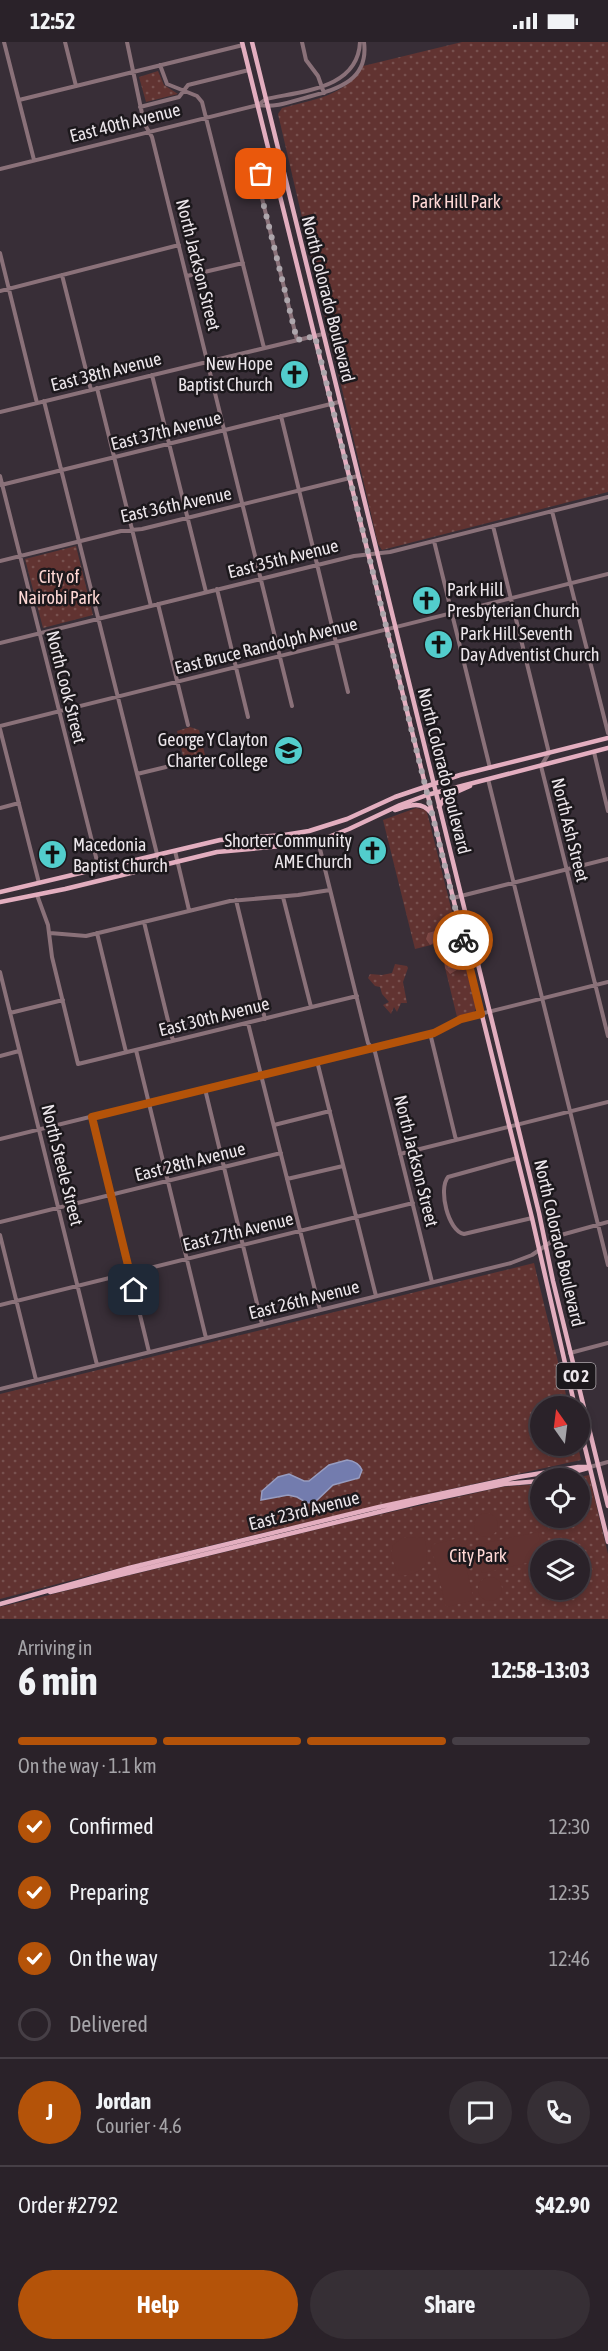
<!DOCTYPE html>
<html lang="en">
<head>
<meta charset="utf-8">
<style>
	:root { --surface:#2a2229; --page:#362f35; --text:#f1f3f6; --muted:#a5a4a8; --line:#463f46; --accent:#b45309 }
	body { margin:0; font-family:"Asap Condensed",sans-serif; background:var(--page); color:var(--text); height:100vh; display:flex; flex-direction:column; font-size:22px; white-space:nowrap }
	* { box-sizing:border-box; margin:0 }
	p { font-size:20px; color:var(--muted) }
	.icon { flex:none; width:33px; height:33px; fill:none; stroke:currentColor; stroke-width:2; stroke-linecap:round; stroke-linejoin:round }
	.map { position:relative; height:1577px; overflow:hidden }
	.side { display:flex; flex-direction:column; background:var(--surface); flex:1 }
	.side>* { flex:none }
	.needle { width:39px; rotate:346deg }
	.fabs { position:absolute; left:530px; top:1354px; display:grid; gap:12px }
	.fabs a { display:grid; place-items:center; width:60px; height:60px; border-radius:50%; background:var(--surface); box-shadow:0 3px 9px #0003,0 0 0 2px var(--line); font-size:30px }
	.pin { position:absolute; display:grid; place-items:center; width:51px; height:51px; color:#fff; margin:-26px; border-radius:12px; box-shadow:0 3px 9px #0006 }
	.courier { position:absolute; display:grid; place-items:center; width:60px; height:60px; margin:-30px; border:4px solid #b45309; border-radius:50%; background:#fff; color:#222; box-shadow:0 2px 8px #0007 }
	.summary em { font-style:normal; font-weight:700 }
	.summary div { display:flex; flex-direction:column-reverse }
	.summary { display:flex; align-items:center; justify-content:space-between; height:102px; padding:0 18px }
	h1 { font-size:39px; font-weight:700; line-height:45px }
	.bar { display:grid; grid-template-columns:repeat(4,1fr); gap:9px 6px; align-content:center; height:72px; padding:0 18px }
	.bar i { height:8px; border-radius:4px; background:var(--line) }
	.bar .selected { background:var(--accent) }
	.bar p { grid-column:span 4 }
	.line { display:flex; align-items:center; gap:15px; padding:0 18px; border-top:2px solid var(--line) }
	.line div { flex:1 }
	.round { display:grid; place-items:center; flex:none; width:63px; height:63px; border-radius:32px; background:var(--page) }
	ol { padding:0 18px; list-style:none }
	li { display:flex; align-items:center; gap:18px; height:66px }
	li p { margin-inline-start:auto }
	li .icon { padding:6px; border-radius:50%; background:var(--accent); color:#fff; stroke-width:4 }
	li:last-child { color:var(--muted) }
	li i { width:33px; height:33px; border:3px solid var(--line); border-radius:50% }
	.button { display:flex; gap:12px; margin-top:auto; padding:12px 18px }
	.button a { flex:1; height:69px; border-radius:36px; background:var(--accent); color:#fff; font-size:24px; font-weight:700; line-height:69px; text-align:center }
	.button a+a { background:var(--page); color:var(--text) }
	.status { display:flex; justify-content:space-between; align-items:center; height:42px; padding:0 30px; background:var(--surface); direction:ltr }
	.status svg { height:16px; fill:currentColor }
	.map>svg:first-child { display:block }
	.green { fill:url(#green-dots); fill-rule:evenodd }
	.forest { fill:url(#forest-firs) }
	.pitch { fill:#613331 }
	.water { fill:#737cae; stroke:#979cc0; stroke-width:1.5 }
	.lines { fill:none; stroke-linecap:round; stroke-linejoin:round }
	.minor { stroke:#8a7179; stroke-width:4 }
	.major { stroke:#e3aebf; stroke-width:4.5 }
	.done { stroke:#ada6ac; stroke-width:6; stroke-dasharray:0 10.8 }
	.route { stroke:#b45309; stroke-width:8 }
	.labels { text-anchor:middle; stroke-width:5; stroke-linejoin:round; paint-order:stroke }
	.shield { fill:#1c181c; stroke:#aea8ad; stroke-width:1.5 }
	.shield-label { font-size:16px; font-weight:bold; fill:#ece6eb }
	.street-label { font-size:18px; fill:#ece6eb; stroke:#1c181c }
	.park-label { font-size:18px; fill:#fed8d5; stroke:#1c181c }
	.poi-label { font-size:18px; fill:#ece6eb; stroke:#1c181c; text-anchor:end }
</style>
</head>
<body>
<div class="status"><b>12:52</b><svg viewBox="0 0 49 12"><path d="M0 12V9h3v3zM5 12V6h3v6zM10 12V3h3v9zM15 12V0h3v12zM26 1h20v11H26zM47 4h2v5h-2z"/></svg></div>
<div class="map">
<svg width="608" height="1577" viewBox="0 0 608 1577">
	<defs>
		<pattern id="green-dots" width="8" height="8" patternUnits="userSpaceOnUse" patternTransform="scale(1.5)"><rect width="8" height="8" fill="#613331"/><path d="M2 2h.1M6 6h.1" fill="none" stroke="#78514f" stroke-width="1.8" stroke-linecap="round"/></pattern>
		<pattern id="forest-firs" width="22" height="20" patternUnits="userSpaceOnUse" patternTransform="scale(1.5)"><rect width="22" height="20" fill="#834b48"/><path d="M5 1l3.5 6h-7zM16 11l3.5 6h-7z" fill="#956563"/></pattern>
	</defs>
	<rect width="100%" height="100%" fill="#382e37"/>
	<path class="green" d="M462 0H608V450L382 508 378 502 278 72 282 66C314 57 344 55 363 24Z
		M158 29 164 43 178 52 146 60 139 35Z
		M76 504 93 573 43 586 25 517Z
		M190 685 199 688 205 713 184 718 177 689Z
		M416 766 426 768 428 774 476 966 474 970 457 975 439 901 415 907 383 778Z
		M395 922 407 924 408 926 403 940 407 961H401L397 970 394 965 391 972 383 963 389 960 382 952 380 945 375 944 368 936 370 932 382 933 392 931Z
		M534 1221 569 1365H540V1404H578L581 1418C386 1461 193 1506 0 1557V1352Z
		M589 1433 608 1512V1577H0V1565L360 1477 502 1445 540 1442V1476H579V1437H571ZM540 1509H579V1548H540Z"/>
	<path class="forest" d="M439 888 458 898 459 901 455 906 462 911 465 923 450 932 445 926 444 910 440 900 437 899 430 903 426 897 428 891Z"/>
	<path class="pitch" d="M57 514 68 535V539L41 544 36 522Z
		M474 1483a12 12 0 1 1 24 0a12 12 0 1 1-24 0Z
		M538 1490 542 1509H540V1518L482 1531 475 1503Z
		M424 1495C431 1522 427 1531 399 1534L391 1514 393 1503 402 1496Z
		M459 1496 474 1558 446 1565 431 1503Z
		M478 1547a12 12 0 1 1 24 0a12 12 0 1 1-24 0Z"/>
	<path class="water" d="M347 1418C354 1419 359 1421 362 1428L359 1436 333 1443 315 1460 307 1461 297 1455 288 1453 261 1458 262 1449 278 1435 289 1432 304 1439H309L329 1423Z"/>
	<g class="lines">
		<path class="minor" d="M4 0 34 118
			M65 0 76 44
			M127 0 144 81 152 95 292 664
			M302 0 306 18 318 34 324 51
			M160 23 167 42 197 54 202 60 264 306
			M19 58 243 3
			M258 63 266 57C302 49 358 47 360 0
			M140 65 179 55 188 43 249 28
			M0 127 258 63C276 66 290 60 308 55 337 47 369 39 364 0
			M261 132 260 148 297 298
			M0 211 37 361
			M62 233 91 348
			M187 234 243 221
			M0 249 179 203
			M152 333 206 550
			M97 346 151 564
			M44 359 160 824
			M0 370 323 292
			M281 374 348 650
			M0 434 99 827
			M1 443 339 360
			M552 469 608 691
			M493 484 549 711 541 724 608 994
			M434 499 490 726
			M0 519 121 489 142 487 358 434
			M217 547 248 675
			M158 562 188 683
			M0 601 354 514 390 510 608 455
			M0 684 608 532
			M0 687 39 841
			M594 710 608 769
			M137 732 166 725
			M488 737 608 1223
			M0 766 19 761
			M318 799 368 1001 375 1010 432 1240
			M175 809 189 868
			M37 853 48 883 52 915 78 1022 357 954
			M283 855 311 965
			M453 856 608 817
			M236 858 265 977
			M144 880 173 999
			M50 891 86 894 230 859 298 853 330 848
			M97 891 126 1010
			M0 930 97 1323
			M10 971 63 958
			M248 981 320 1268
			M430 991 456 1098
			M136 1008 206 1296
			M0 1014 19 1009
			M317 1019 376 1254
			M205 1047 262 1282
			M92 1075 149 1310
			M274 1083 330 1069
			M0 1097 436 990 464 976 608 940
			M400 1112 608 1060
			M517 1116 448 1135C438 1147 448 1189 464 1192L532 1176
			M287 1137 343 1124
			M0 1180 281 1111
			M0 1193 36 1338
			M0 1263 413 1161
			M570 1311 608 1301
			M0 1347 511 1221 532 1213 561 1193 608 1180
			M590 1425 608 1420"/>
		<path class="major" d="M242 0 532 1176 575 1365
			M252 0 539 1171 553 1239 608 1464
			M439 765 445 755 470 744
			M395 768C408 764 421 758 431 771
			M0 850 220 798 284 793 309 789 347 777 395 755 460 733 608 696
			M0 860 65 847 217 810 282 804 318 799 349 787 400 763 427 753 608 706
			M579 1381 608 1500
			M548 1437 588 1426
			M50 1550 420 1460 504 1442 540 1439
			M0 1562 129 1526 379 1465 518 1435 578 1425H590"/>
	</g>
	<g class="lines">
		<path class="done" d="M261 132 260 148 297 298 315 294 463 898"/>
		<path class="route" d="M134 1248 92 1075 434 991 461 977 481 972 463 898"/>
	</g>
	<defs>
		<symbol id="church-disc" viewBox="-11 -11 22 22"><circle r="9.5" fill="#52cdcc" stroke="#1c181c"/><path d="M-1.2-6h2.4v3.5h3.3v2.4h-3.3V6h-2.4V-.1h-3.3v-2.4h3.3Z" fill="#111"/></symbol>
		<symbol id="university-disc" viewBox="-11 -11 22 22"><circle r="9.5" fill="#52cdcc" stroke="#1c181c"/><path d="M0-5L7-2L0 1L-7-2ZM-4 1L0 2.5L4 1V4Q0 6-4 4Z" fill="#111"/></symbol>
	</defs>
	<g fill-rule="evenodd">
		<use href="#church-disc" x="278" y="316" width="33" height="33"/>
		<use href="#church-disc" x="410" y="542" width="33" height="33"/>
		<use href="#church-disc" x="422" y="586" width="33" height="33"/>
		<use href="#university-disc" x="272" y="692" width="33" height="33"/>
		<use href="#church-disc" x="356" y="792" width="33" height="33"/>
		<use href="#church-disc" x="36" y="796" width="33" height="33"/>
	</g>
	<g class="labels">
		<rect class="shield" x="556.5" y="1321" width="39" height="26" rx="4.5"/>
		<g class="shield-label">
			<text x="576" y="1340">CO 2</text>
		</g>
		<g class="street-label">
			<text transform="translate(125 81) rotate(-14)" y="6">East 40th Avenue</text>
			<text transform="translate(198 223) rotate(76)" y="6">North Jackson Street</text>
			<text transform="translate(328 257) rotate(76)" y="6">North Colorado Boulevard</text>
			<text transform="translate(106 330) rotate(-14)" y="6">East 38th Avenue</text>
			<text transform="translate(166 389) rotate(-14)" y="6">East 37th Avenue</text>
			<text transform="translate(176 463) rotate(-12)" y="6">East 36th Avenue</text>
			<text transform="translate(283 517) rotate(-14)" y="6">East 35th Avenue</text>
			<text transform="translate(266 604) rotate(-14)" y="6">East Bruce Randolph Avenue</text>
			<text transform="translate(66 645) rotate(76)" y="6">North Cook Street</text>
			<text transform="translate(444 729) rotate(76)" y="6">North Colorado Boulevard</text>
			<text transform="translate(570 788) rotate(76)" y="6">North Ash Street</text>
			<text transform="translate(214 975) rotate(-14)" y="6">East 30th Avenue</text>
			<text transform="translate(416 1119) rotate(76)" y="6">North Jackson Street</text>
			<text transform="translate(190 1120) rotate(-14)" y="6">East 28th Avenue</text>
			<text transform="translate(62 1123) rotate(76)" y="6">North Steele Street</text>
			<text transform="translate(238 1190) rotate(-14)" y="6">East 27th Avenue</text>
			<text transform="translate(559 1201) rotate(77)" y="6">North Colorado Boulevard</text>
			<text transform="translate(304 1258) rotate(-14)" y="6">East 26th Avenue</text>
			<text transform="translate(304 1469) rotate(-14)" y="6">East 23rd Avenue</text>
		</g>
		<g class="park-label">
			<text x="456" y="166">Park Hill Park</text>
			<text x="59" y="541">City of<tspan x="59" dy="21">Nairobi Park</tspan></text>
			<text x="478" y="1520">City Park</text>
		</g>
		<g class="poi-label">
			<text x="273" y="328">New Hope<tspan x="273" dy="21">Baptist Church</tspan></text>
			<text x="447" y="554" text-anchor="start">Park Hill<tspan x="447" dy="21">Presbyterian Church</tspan></text>
			<text x="460" y="598" text-anchor="start">Park Hill Seventh<tspan x="460" dy="21">Day Adventist Church</tspan></text>
			<text x="268" y="704">George Y Clayton<tspan x="268" dy="21">Charter College</tspan></text>
			<text x="352" y="805">Shorter Community<tspan x="352" dy="21">AME Church</tspan></text>
			<text x="73" y="809" text-anchor="start">Macedonia<tspan x="73" dy="21">Baptist Church</tspan></text>
		</g>
	</g>
</svg>
<div class="fabs">
<a><svg class="needle" viewBox="-14 -14 28 28"><path d="M0-13l5 13h-10z" fill="#e53935"/><path d="M0 13l5-13h-10z" fill="#a5a4a8"/></svg></a>
<a><svg class="icon" aria-label="locate" viewBox="0 0 24 24"><circle cx="12" cy="12" r="6"/><path d="M12 2v4M12 18v4M2 12h4M18 12h4"/></svg></a>
<a><svg class="icon" aria-label="layers" viewBox="0 0 24 24"><path d="M12 4l9 5-9 5-9-5zM3 14l9 5 9-5"/></svg></a>
</div>
<div class="pin" style="left:261px;top:132px;background:#ea580c"><svg class="icon" aria-label="bag" viewBox="0 0 24 24"><path d="M5 8h14l-1 12H6zM9 8a3 3 0 0 1 6 0"/></svg></div>
<div class="pin" style="left:134px;top:1248px;background:#1f2937"><svg class="icon" aria-label="home" viewBox="0 0 24 24"><path d="M3 11l9-7 9 7M6 9v11h12V9"/></svg></div>
<div class="courier" style="left:463px;top:898px"><svg class="icon" aria-label="bike" viewBox="0 0 24 24"><circle cx="6" cy="16" r="4"/><circle cx="18" cy="16" r="4"/><path d="M6 16l4-8h5l3 8M10 8l3 8H6M13 5h3"/></svg></div>
</div>
<section class="side">
<div class="summary"><div><h1>6 min</h1><p>Arriving in</p></div><em>12:58–13:03</em></div>
<div class="bar"><i class="selected"></i><i class="selected"></i><i class="selected"></i><i></i><p>On the way · 1.1 km</p></div>
<ol>
<li><svg class="icon" aria-label="check" viewBox="0 0 24 24"><path d="M5 12l5 5 9-10"/></svg>Confirmed<p>12:30</p></li>
<li><svg class="icon" aria-label="check" viewBox="0 0 24 24"><path d="M5 12l5 5 9-10"/></svg>Preparing<p>12:35</p></li>
<li><svg class="icon" aria-label="check" viewBox="0 0 24 24"><path d="M5 12l5 5 9-10"/></svg>On the way<p>12:46</p></li>
<li><i></i>Delivered</li>
</ol>
<div class="line" style="height:108px"><b class="round" style="background:var(--accent);color:#fff">J</b><div><b>Jordan</b><p>Courier · 4.6</p></div><a class="round"><svg class="icon" aria-label="chat" viewBox="0 0 24 24"><path d="M4 5h16v11H9l-5 4z"/></svg></a><a class="round"><svg class="icon" aria-label="phone" viewBox="0 0 24 24"><path d="M5 4h4l2 5-3 2q2 4 5 5l2-3 5 2v4C11 20 4 13 5 4z"/></svg></a></div>
<div class="line" style="height:78px"><div>Order #2792</div><b>$42.90</b></div>
<div class="button"><a>Help</a><a>Share</a></div>
</section>
</body>
</html>
